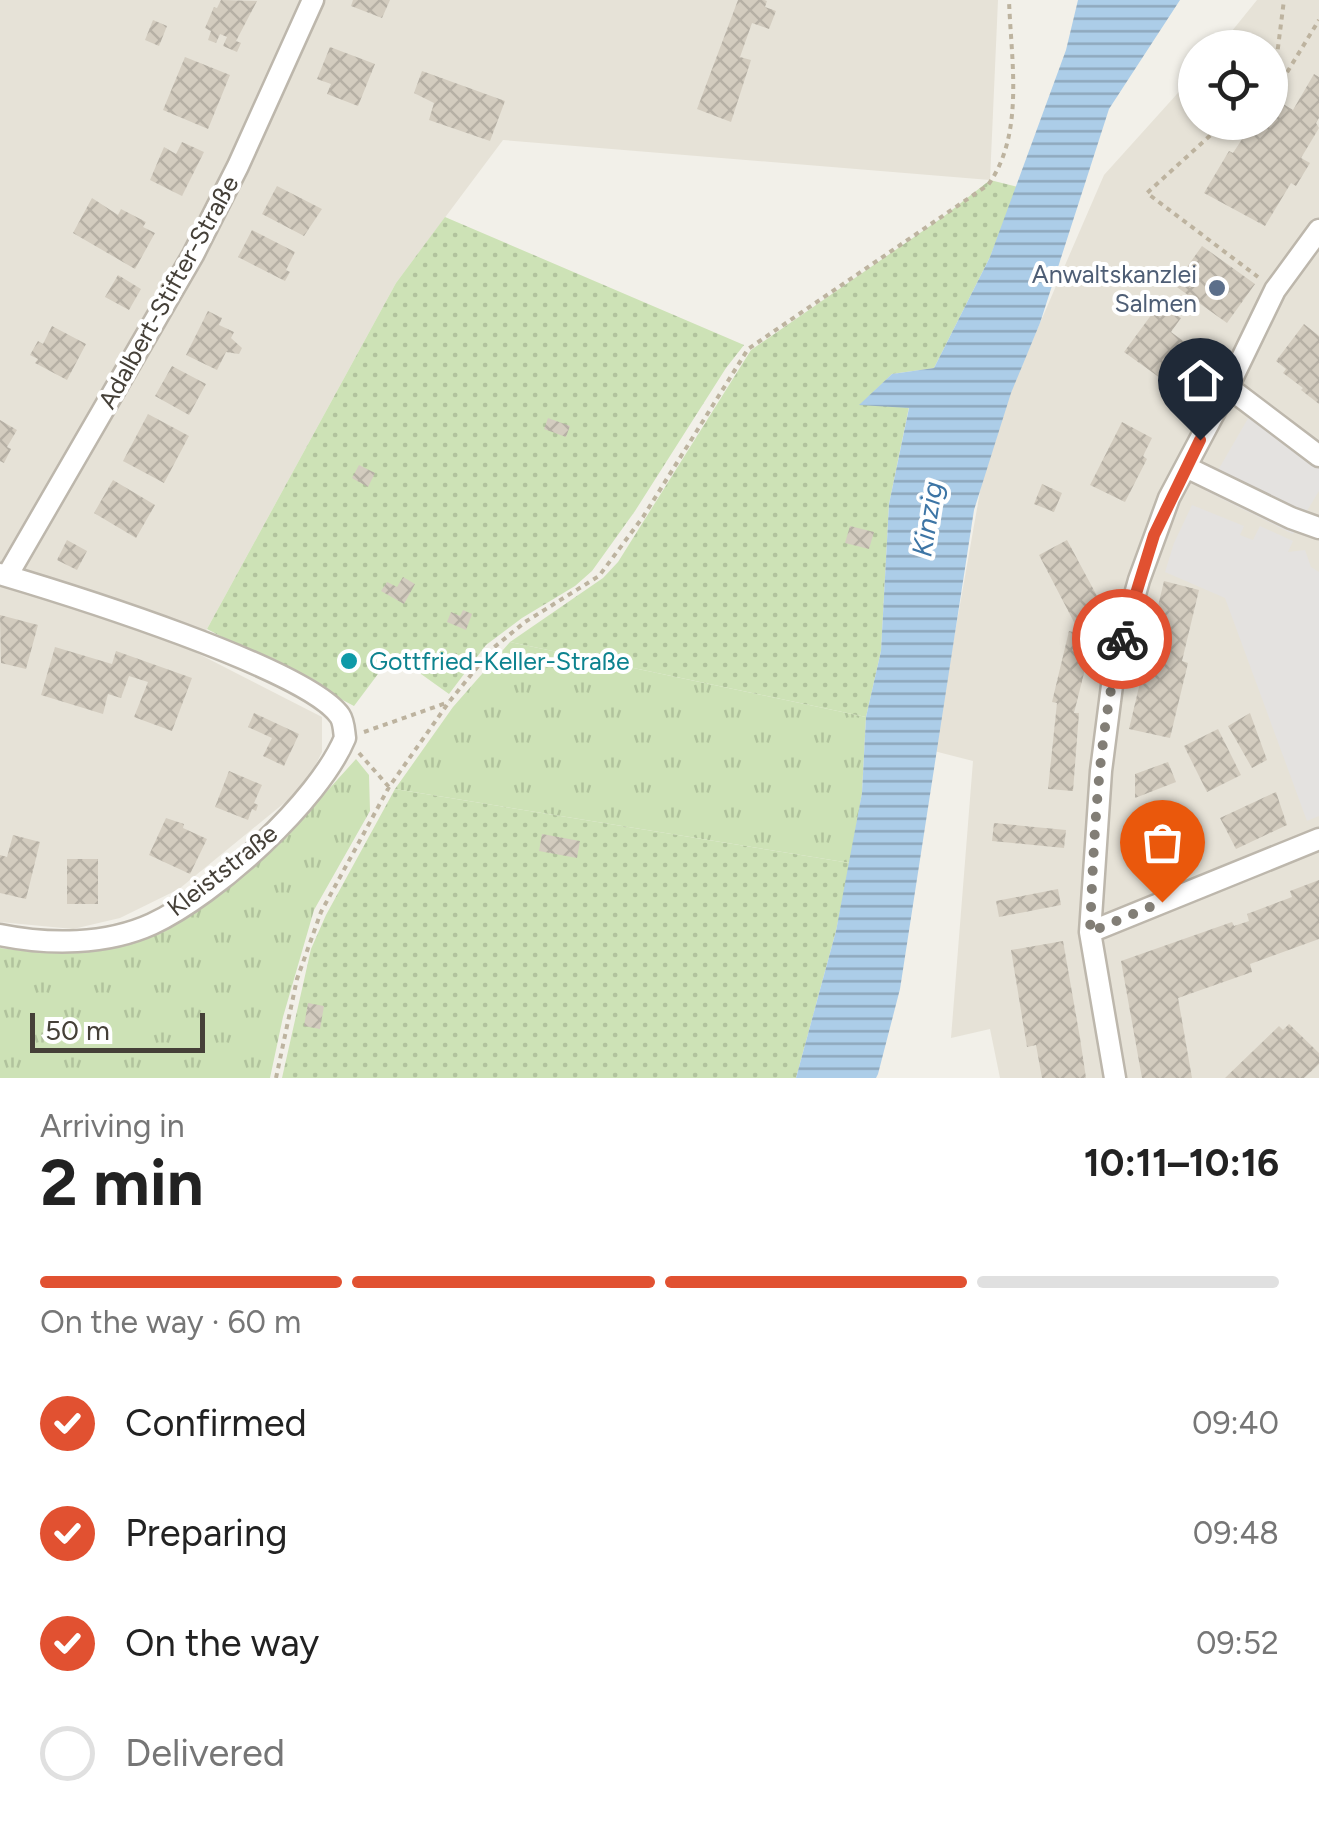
<!DOCTYPE html>
<html lang="en">
<head>
<meta charset="utf-8">
<style>
	:root { --surface:#fff; --page:#f6f6f6; --text:#222; --muted:#767676; --line:#e0e0e0; --accent:#e15131 }
	body { margin:0; font-family:Figtree,sans-serif; background:var(--page); color:var(--text); height:100vh; display:flex; flex-direction:column; font-size:38px; white-space:nowrap }
	* { box-sizing:border-box; margin:0 }
	p { font-size:32px; color:var(--muted) }
	.icon { flex:none; width:55px; height:55px; fill:none; stroke:currentColor; stroke-width:2; stroke-linecap:round; stroke-linejoin:round }
	.map { position:relative; height:1078px; overflow:hidden }
	.drawer { display:flex; flex-direction:column; background:var(--surface); flex:1 }
	.drawer>* { flex:none }
	.buttons { position:absolute; left:1178px; top:30px; display:grid; gap:20px }
	.buttons a { display:grid; place-items:center; width:110px; height:110px; border-radius:50%; background:var(--surface); box-shadow:0 2px 8px #0004; font-size:50px }
	.scale { position:absolute; left:30px; bottom:25px; width:175px; box-sizing:border-box; padding-left:10px; border:5px solid #454038; border-top:0; font-size:28px; line-height:35px; white-space:nowrap; color:#454038; -webkit-text-stroke:8px #fff; paint-order:stroke }
	.pin { position:absolute; display:grid; place-items:center; width:85px; height:85px; color:#fff; margin:-102px -42px; border-radius:50% 50% 50% 0; rotate:-45deg; box-shadow:0 0 10px #0007 }
	.pin .icon { rotate:45deg }
	.courier { position:absolute; display:grid; place-items:center; width:100px; height:100px; margin:-50px; border:8px solid #e15131; border-radius:50%; background:#fff; color:#222; box-shadow:0 2px 12px #0007 }
	.overview em { font-style:normal; font-weight:700 }
	.overview div { display:flex; flex-direction:column-reverse }
	.overview { display:flex; align-items:center; justify-content:space-between; height:170px; padding:0 40px }
	h1 { font-size:65px; font-weight:700; line-height:75px }
	.bar { display:grid; grid-template-columns:repeat(4,1fr); gap:15px 10px; align-content:center; height:120px; padding:0 40px }
	.bar i { height:12px; border-radius:8px; background:var(--line) }
	.bar .on { background:var(--accent) }
	.bar p { grid-column:span 4 }
	ol { padding:0 40px; list-style:none }
	li { display:flex; align-items:center; gap:30px; height:110px }
	li p { margin-inline-start:auto }
	li .icon { padding:10px; border-radius:50%; background:var(--accent); color:#fff; stroke-width:4 }
	li:last-child { color:var(--muted) }
	li i { width:55px; height:55px; border:5px solid var(--line); border-radius:50% }
	.map>svg:first-child { display:block }
	.residential { fill:#e6e2d7 }
	.grass { fill:url(#grass-tufts) }
	.park { fill:url(#park-dots) }
	.parking { fill:#e4e2e0 }
	.water { fill:url(#water-rules) }
	.building { fill:url(#building-cross-hatch) }
	.lines { fill:none; stroke-linecap:round; stroke-linejoin:round }
	.minor-casing { stroke:#bdb7ac; stroke-width:25 }
	.path { stroke:#bdb39f; stroke-width:4; stroke-dasharray:5 5; stroke-linecap:butt }
	.minor { stroke:#fff; stroke-width:20 }
	.done { stroke:#827e76; stroke-width:10; stroke-dasharray:0 18 }
	.route { stroke:#e15131; stroke-width:12 }
	.service-dot { fill:#5c6f8a; stroke:#fff; stroke-width:4 }
	.culture-dot { fill:#0f9aa8; stroke:#fff; stroke-width:4 }
	.labels { text-anchor:middle; stroke-width:8; stroke-linejoin:round; paint-order:stroke }
	.service-label { font-size:25px; fill:#4e5e75; stroke:#fff; text-anchor:end }
	.street-label { font-size:25px; fill:#454038; stroke:#fff }
	.culture-label { font-size:25px; fill:#0d838f; stroke:#fff; text-anchor:start }
	.water-label { font-size:28px; font-style:italic; fill:#3d75a5; stroke:#fff }
</style>
</head>
<body>
<div class="map">
<svg width="1319" height="1078" viewBox="0 0 1319 1078">
	<defs>
		<pattern id="grass-tufts" width="24" height="20" patternUnits="userSpaceOnUse" patternTransform="scale(2.5)"><rect width="24" height="20" fill="#cde2b6"/><path d="M3 7l-1-3M5 7V3M7 7l1-3M15 17l-1-3M17 17v-4M19 17l1-3" fill="none" stroke="#b1c39d"/></pattern>
		<pattern id="park-dots" width="8" height="8" patternUnits="userSpaceOnUse" patternTransform="scale(2.5)"><rect width="8" height="8" fill="#cde2b6"/><path d="M2 2h.1M6 6h.1" fill="none" stroke="#b1c39d" stroke-width="1.8" stroke-linecap="round"/></pattern>
		<pattern id="water-rules" width="6" height="5" patternUnits="userSpaceOnUse" patternTransform="scale(2.5)"><rect width="6" height="5" fill="#accde8"/><path d="M0 2.5h6" fill="none" stroke="#8ea8bd"/></pattern>
		<pattern id="building-cross-hatch" width="8" height="8" patternUnits="userSpaceOnUse" patternTransform="scale(2.5)"><rect width="8" height="8" fill="#d3ccbf"/><path d="M0 0l8 8M0 8l8-8" fill="none" stroke="#b6b0a5"/></pattern>
	</defs>
	<rect width="100%" height="100%" fill="#f2f0e9"/>
	<path class="residential" d="M0 0H998L990 180 503 140 396 283 207 629 191 650 322 717V752L305 786 179 889 120 918 73 929 0 922Z
		M1257 0H1319V1078H1000L990 1029 951 1038 973 761 934 751 989 441 1104 175 1195 74V122H1270V48L1219 47Z"/>
	<path class="grass" d="M510 642 866 717 862 793 850 863 395 789 453 707Z
		M356 759 369 775 370 811 314 910 283 1017 270 1078H0V948L34 952 93 949 257 860 291 831Z"/>
	<path class="park" d="M990 180 1018 187 990 257 934 368 892 374 861 404 909 407 889 504 881 651 866 717 510 642 603 578 618 562 751 350 943 217Z
		M445 217 744 345 726 368 635 511 592 571 575 586 522 618 486 645 449 694 393 654 354 706 207 629 396 283Z
		M395 789 850 863 836 931 796 1078H282L311 949 326 915Z"/>
	<path class="parking" d="M1250 415 1319 468V491L1293 534 1206 491Z
		M1192 505 1244 526 1240 535 1253 540 1260 526 1293 541 1288 552 1305 550 1311 567 1319 572V816L1307 821 1225 598 1165 572 1174 543Z"/>
	<path class="water" d="M1078 0H1180L1109 109 1040 323 1011 393 974 510 900 989 878 1074 876 1078H796L836 931 862 793 866 717 881 651 889 504 909 408 859 405 892 374 934 368 990 257 1066 50Z"/>
	<path class="building" d="M221 0 257 1 236 41 241 43 237 52 223 46 227 37 220 34 216 43 208 40 211 31 205 28 214 7 217 8Z
		M353 0H390L382 18 351 6Z
		M738 0H764L767 1 765 7 776 11 769 29 752 23 740 57 751 60 731 122 697 109Z
		M153 20 167 26 159 46 145 40Z
		M330 47 375 64 358 106 327 94 331 84 317 79Z
		M185 57 230 75 208 129 163 110Z
		M422 71 505 101 490 141 429 120 434 103 414 93Z
		M1314 74 1319 77V118L1316 123 1319 128 1301 158 1310 163 1296 186 1291 183 1265 226 1204 193 1229 151 1233 153 1250 127 1254 129 1258 122H1270L1280 102 1293 110Z
		M182 142 204 152 182 196 150 180 164 147 176 154Z
		M277 186 322 209 304 236 262 214Z
		M92 198 118 215 121 209 146 222 143 227 155 233 135 269 73 233Z
		M252 230 295 252 286 270 290 272 285 281 238 257Z
		M1202 246 1255 284 1227 323 1174 285Z
		M118 275 141 289 129 310 105 297Z
		M1160 303 1181 318 1171 332 1202 355 1177 390 1124 352Z
		M208 311 222 318 219 325 234 332 231 338 242 348 239 354 226 352 217 370 186 355Z
		M1304 324 1319 336V404L1301 390 1303 388 1283 373 1286 369 1276 361Z
		M52 326 86 344 67 380 35 363 38 359 30 355 38 341 43 344Z
		M172 366 206 384 189 415 155 396Z
		M148 414 189 436 164 483 123 461Z
		M548 418 570 426 566 437 544 429Z
		M0 420 17 430 7 447 11 449 4 463 0 461Z
		M1122 422 1152 438 1143 456 1147 459 1125 502 1090 485Z
		M359 465 375 473 368 487 352 478Z
		M113 480 155 505 136 538 94 513Z
		M1042 484 1062 493 1054 512 1034 504Z
		M850 526 874 532 869 549 845 543Z
		M67 540 87 551 77 570 57 560Z
		M1067 540 1104 609 1075 624 1039 555Z
		M403 577 415 584 404 604 381 591 387 582 397 587Z
		M1164 581 1199 590 1182 661 1188 663 1170 738 1129 729Z
		M463 610 472 614 466 630 447 622 451 612 460 616Z
		M0 615 38 625 26 669 1 663Z
		M1069 631 1093 637 1074 713H1079L1073 791 1048 789 1057 703 1052 702Z
		M55 647 112 664 116 651 192 678 172 731 134 717 148 682 129 676 121 698 108 694 103 714 41 695Z
		M254 713 299 734 284 766 263 756 272 738 248 727Z
		M1250 713 1267 760 1252 768 1228 726Z
		M1218 729 1241 775 1207 792 1184 746Z
		M1168 762 1176 782 1135 798V774Z
		M229 771 262 785 254 803 258 805 256 811 252 809 248 820 215 807Z
		M1276 792 1287 825 1236 849 1220 818Z
		M1164 811 1189 873 1152 888 1126 826Z
		M166 818 184 824 183 828 207 839 190 874 149 855Z
		M994 823 1066 830 1064 848 992 841Z
		M542 834 580 841 577 858 539 851Z
		M13 835 40 842 26 899 0 893V855L7 857Z
		M67 859H98V904H67Z
		M1319 880V939L1250 964 1252 972 1178 998 1192 1078H1142L1121 961 1232 922 1234 926 1249 921 1247 914 1292 897 1290 891Z
		M1058 889 1061 905 999 917 996 901Z
		M1063 941 1080 1038 1086 1078H1042L1036 1045 1027 1047 1011 950Z
		M308 1003 324 1006 320 1029 304 1026Z
		M1289 1024 1319 1053V1064L1304 1078H1225L1279 1026 1283 1030Z"/>
	<g class="lines">
		<defs>
			<path id="minor" d="M1228 387 1319 456
				M1186 467 1291 518 1319 528
				M0 574C64 593 307 668 340 716 344 722 344 731 345 738 318 802 216 894 152 924 106 945 49 945 0 935
				M7 576 193 255 238 166 313 0
				M1090 932 1319 839
				M1115 1078 1090 932 1101 771 1114 670 1139 580 1169 498 1228 387 1275 290 1319 230"/>
		</defs>
		<use href="#minor" class="minor-casing"/>
		<path class="path" d="M1274 79 1284 0
			M1270 82 1286 74 1319 20
			M1225 122 1147 193 1258 277
			M364 732 449 702
			M359 753 389 787
			M276 1078 297 979 321 912 389 787 449 702 492 649 525 622 599 576 643 517 748 349 988 185C1025 134 1011 60 1009 0"/>
		<use href="#minor" class="minor"/>
	</g>
	<g class="lines">
		<path class="done" d="M1122 639C1098 733 1094 835 1090 932L1162 902"/>
		<path class="route" d="M1122 639 1154 535 1200 440"/>
	</g>
	<circle class="service-dot" cx="1217" cy="288" r="10"/>
	<circle class="culture-dot" cx="349" cy="661" r="10"/>
	<g class="labels">
		<g class="service-label">
			<text x="1197" y="283">Anwaltskanzlei<tspan x="1197" dy="29">Salmen</tspan></text>
		</g>
		<g class="street-label">
			<text transform="translate(168 292) rotate(-61)" y="9">Adalbert-Stifter-Straße</text>
			<text transform="translate(222 870) rotate(-38)" y="9">Kleiststraße</text>
		</g>
		<g class="culture-label">
			<text x="369" y="670">Gottfried-Keller-Straße</text>
		</g>
		<g class="water-label">
			<text transform="translate(927 519) rotate(-81)" y="10">Kinzig</text>
		</g>
	</g>
</svg>
<div class="buttons">
<a><svg class="icon" aria-label="locate" viewBox="0 0 24 24"><circle cx="12" cy="12" r="6"/><path d="M12 2v4M12 18v4M2 12h4M18 12h4"/></svg></a>
</div>
<div class="scale">50 m</div>
<div class="pin" style="left:1162px;top:902px;background:#ea580c"><svg class="icon" aria-label="bag" viewBox="0 0 24 24"><path d="M5 8h14l-1 12H6zM9 8a3 3 0 0 1 6 0"/></svg></div>
<div class="pin" style="left:1200px;top:440px;background:#1f2937"><svg class="icon" aria-label="home" viewBox="0 0 24 24"><path d="M3 11l9-7 9 7M6 9v11h12V9"/></svg></div>
<div class="courier" style="left:1122px;top:639px"><svg class="icon" aria-label="bike" viewBox="0 0 24 24"><circle cx="6" cy="16" r="4"/><circle cx="18" cy="16" r="4"/><path d="M6 16l4-8h5l3 8M10 8l3 8H6M13 5h3"/></svg></div>
</div>
<section class="drawer">
<div class="overview"><div><h1>2 min</h1><p>Arriving in</p></div><em>10:11–10:16</em></div>
<div class="bar"><i class="on"></i><i class="on"></i><i class="on"></i><i></i><p>On the way · 60 m</p></div>
<ol>
<li><svg class="icon" aria-label="check" viewBox="0 0 24 24"><path d="M5 12l5 5 9-10"/></svg>Confirmed<p>09:40</p></li>
<li><svg class="icon" aria-label="check" viewBox="0 0 24 24"><path d="M5 12l5 5 9-10"/></svg>Preparing<p>09:48</p></li>
<li><svg class="icon" aria-label="check" viewBox="0 0 24 24"><path d="M5 12l5 5 9-10"/></svg>On the way<p>09:52</p></li>
<li><i></i>Delivered</li>
</ol>
</section>
</body>
</html>
